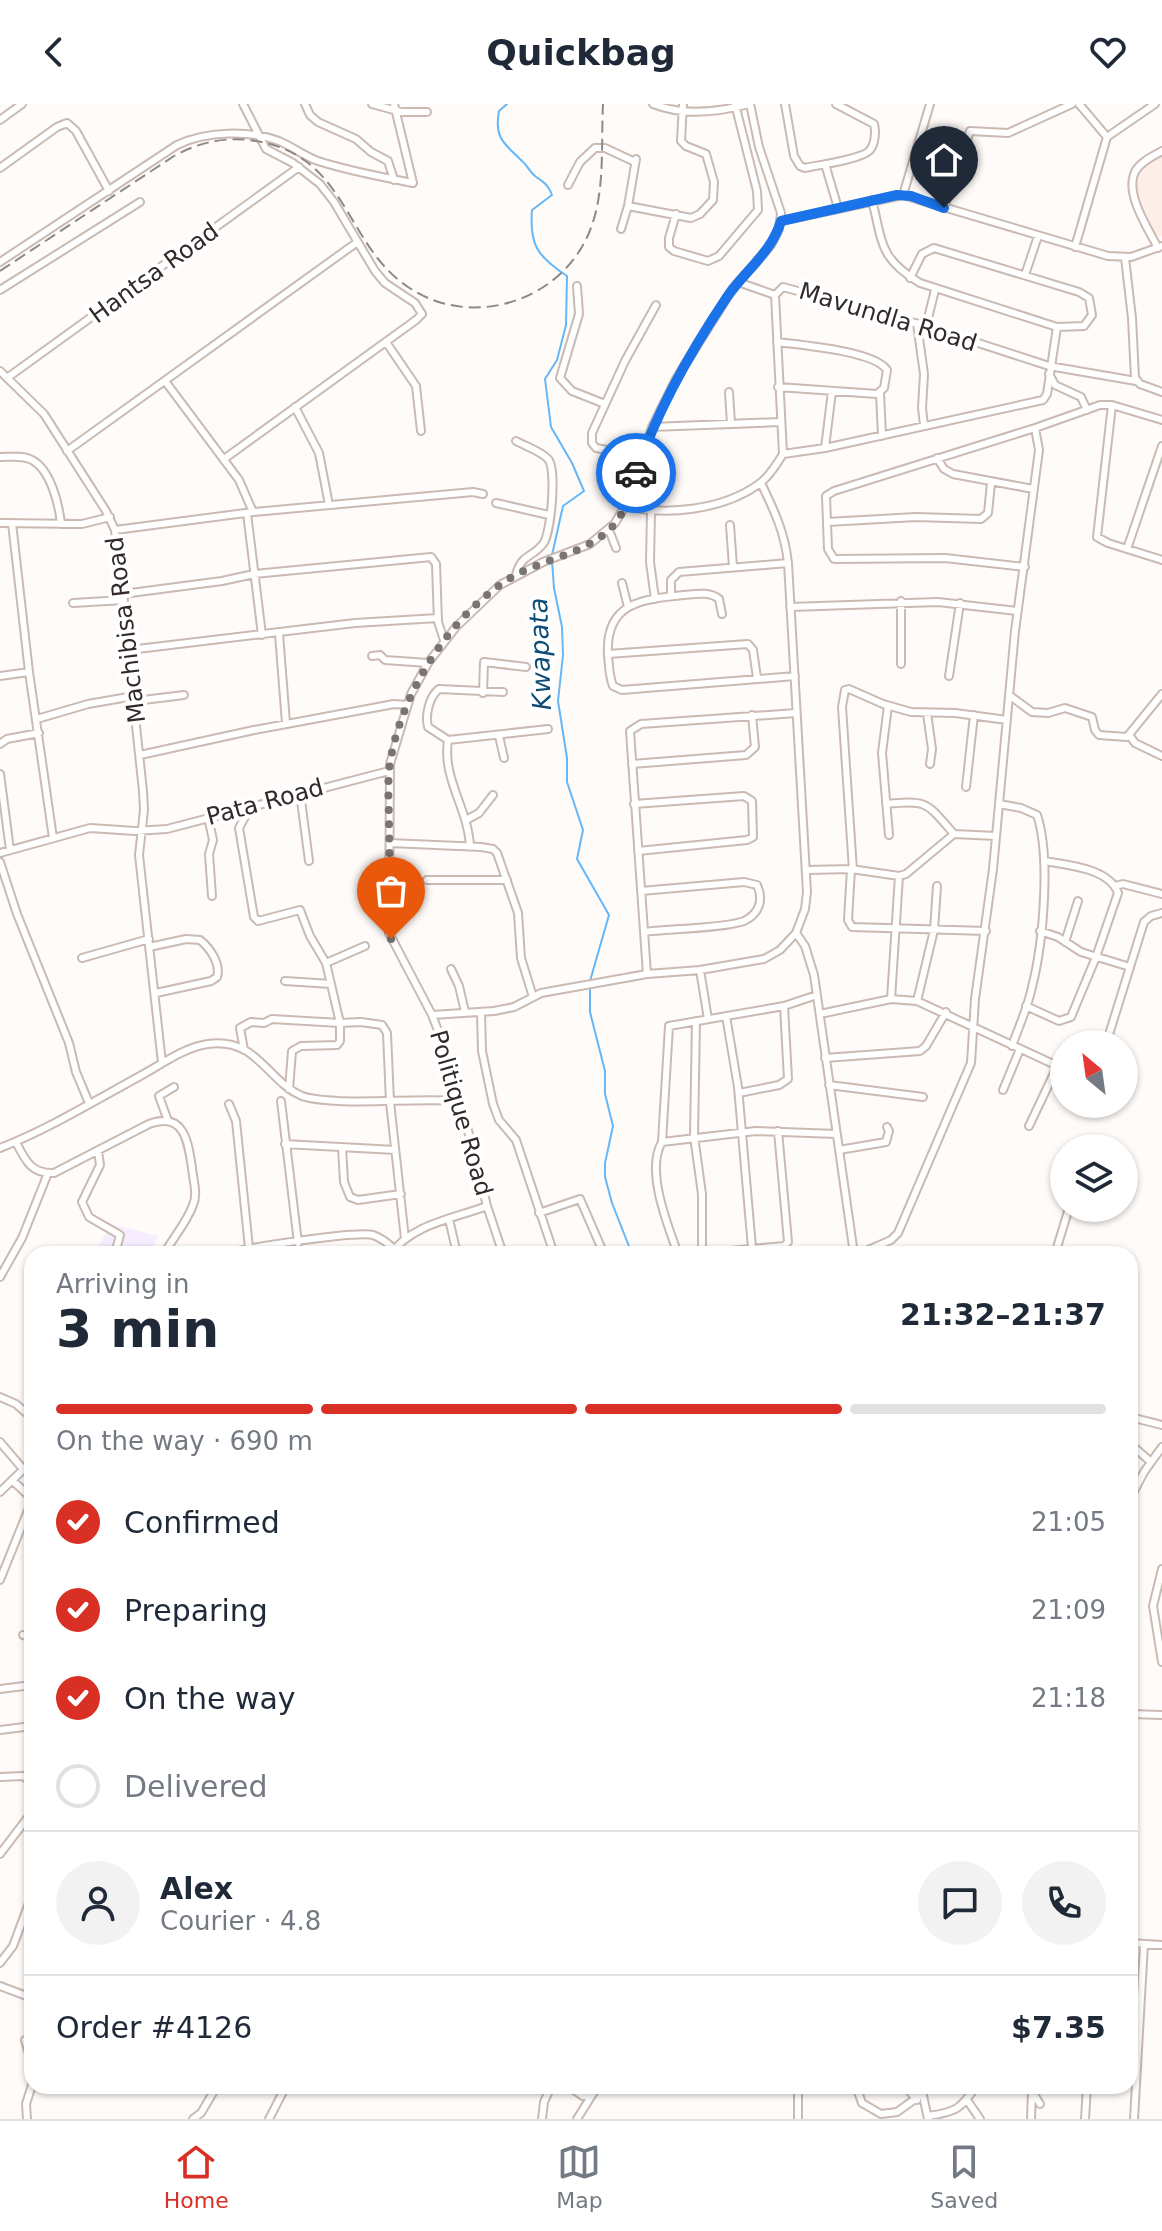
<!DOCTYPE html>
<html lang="en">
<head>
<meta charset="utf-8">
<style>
	:root { --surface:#fff; --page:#f2f2f3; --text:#1f2937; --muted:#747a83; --line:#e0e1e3; --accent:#d93025 }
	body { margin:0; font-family:"DejaVu Sans",sans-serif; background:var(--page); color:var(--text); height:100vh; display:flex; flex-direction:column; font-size:30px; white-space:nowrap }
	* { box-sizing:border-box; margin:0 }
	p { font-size:26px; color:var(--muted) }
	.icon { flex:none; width:44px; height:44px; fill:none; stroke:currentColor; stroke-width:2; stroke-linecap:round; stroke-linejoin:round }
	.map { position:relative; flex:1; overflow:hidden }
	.side { position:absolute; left:24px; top:1142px; width:1114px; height:848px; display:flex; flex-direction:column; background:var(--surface); border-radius:24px; box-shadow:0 2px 6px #0004 }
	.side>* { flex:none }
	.needle { width:52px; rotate:331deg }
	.fabs { position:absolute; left:1050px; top:926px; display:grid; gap:16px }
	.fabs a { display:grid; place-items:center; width:88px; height:88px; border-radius:50%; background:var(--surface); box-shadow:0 2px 6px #0004; font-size:40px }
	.pin { position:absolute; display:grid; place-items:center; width:68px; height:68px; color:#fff; margin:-82px -34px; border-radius:50% 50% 50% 0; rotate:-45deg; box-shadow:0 0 8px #0007 }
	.pin .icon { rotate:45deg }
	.courier { position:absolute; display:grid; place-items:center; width:80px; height:80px; margin:-40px; border:6px solid #1a73e8; border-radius:50%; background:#fff; color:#222; box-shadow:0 2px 10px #0007 }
	.summary em { font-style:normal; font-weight:700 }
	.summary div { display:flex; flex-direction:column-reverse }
	.summary { display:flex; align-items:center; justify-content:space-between; height:136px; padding:0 32px }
	h1 { font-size:52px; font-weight:700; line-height:60px }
	.bar { display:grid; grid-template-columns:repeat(4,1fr); gap:12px 8px; align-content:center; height:96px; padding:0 32px }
	.bar i { height:10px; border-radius:6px; background:var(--line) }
	.bar .on { background:var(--accent) }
	.bar p { grid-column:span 4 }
	.line { display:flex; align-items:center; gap:20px; padding:0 32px; border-top:2px solid var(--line) }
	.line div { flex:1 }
	.round { display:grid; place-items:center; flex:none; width:84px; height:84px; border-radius:42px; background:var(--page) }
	ol { padding:0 32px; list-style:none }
	li { display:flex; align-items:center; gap:24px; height:88px }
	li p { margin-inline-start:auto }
	li .icon { padding:8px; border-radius:50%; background:var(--accent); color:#fff; stroke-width:4 }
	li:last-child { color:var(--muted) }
	li i { width:44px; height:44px; border:4px solid var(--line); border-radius:50% }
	header { display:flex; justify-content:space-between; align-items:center; height:104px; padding:0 32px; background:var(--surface); font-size:36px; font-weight:700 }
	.tabs { display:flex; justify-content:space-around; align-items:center; height:112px; border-top:2px solid var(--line); background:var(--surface); font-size:22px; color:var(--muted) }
	.tabs a { display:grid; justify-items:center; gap:4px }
	.tabs .on { color:var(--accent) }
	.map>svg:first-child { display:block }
	.built { fill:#fdeee8 }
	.education { fill:#f6edfe }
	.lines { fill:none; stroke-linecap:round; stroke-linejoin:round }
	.stream { stroke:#64b7f9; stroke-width:2 }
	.minor-casing { stroke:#cabab3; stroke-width:10 }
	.minor { stroke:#fff; stroke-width:6 }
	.rail { stroke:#8e8987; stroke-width:2; stroke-dasharray:12 6; stroke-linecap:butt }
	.done { stroke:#797371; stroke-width:8; stroke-dasharray:0 14.4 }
	.route { stroke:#1a73e8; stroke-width:10 }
	.labels { text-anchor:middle; stroke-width:8; stroke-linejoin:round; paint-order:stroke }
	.street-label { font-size:24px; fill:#312a28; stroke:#fff }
	.water-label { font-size:26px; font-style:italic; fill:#0b4b76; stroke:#fff }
</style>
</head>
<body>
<header><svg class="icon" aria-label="back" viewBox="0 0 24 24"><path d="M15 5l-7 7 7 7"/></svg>Quickbag<svg class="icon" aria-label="heart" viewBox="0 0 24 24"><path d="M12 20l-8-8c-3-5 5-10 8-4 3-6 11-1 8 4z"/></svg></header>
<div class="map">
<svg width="1162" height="2015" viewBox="0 0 1162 2015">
	<rect width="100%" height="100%" fill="#fefbf9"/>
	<path class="built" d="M1162 50V132L1159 133 1155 130 1135 86 1140 67Z"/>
	<path class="education" d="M111 1120 158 1132 152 1147 157 1150H94Z"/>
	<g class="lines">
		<path class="stream" d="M507 0 499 7C494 35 504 39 522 57 527 61 529 67 535 72 543 78 548 80 552 91L532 106C529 141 538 153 567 172L566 221 557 256 545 275 551 323 572 359 584 387 563 402 552 451
			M552 457 554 484 562 523 563 551 558 597 567 654V678L583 726 577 755 609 811 590 877
			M590 884V908L605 967V990L613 1022 605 1059V1073L612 1099 632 1150"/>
		<defs>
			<path id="minor" d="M305 0 310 11 318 18 356 35 371 48 388 57 394 76
				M372 0 401 8H427
				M653 0C683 12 719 8 749 0
				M785 0 794 52 800 62 805 64C818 61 863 55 870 46 875 40 876 27 874 20L836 0
				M1079 0 1107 33
				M0 16 22 0
				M825 60 838 104
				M0 64 57 23 67 19 76 27 109 87
				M568 81 580 58 595 44H605L635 58
				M903 91 930 0
				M872 96C883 140 879 154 920 179L1057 223 1084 222 1092 211 1089 194 1079 188 934 144 922 150 910 174
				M628 102 691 114 700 110 713 96 714 78 706 50 686 42 681 37 683 0
				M944 104 970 27 1008 29 1072 0
				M676 110 669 134V143L674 147 708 157 719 152 758 106 757 87 735 0
				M781 117 903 91 1108 152 1131 153 1162 142
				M621 125 628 102 636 55
				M1075 143 1107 33 1155 0
				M1158 144C1148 124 1123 88 1136 66 1142 57 1153 52 1162 47
				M1125 154 1132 214 1135 274 1140 280 1162 288
				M0 158 177 41C206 27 250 26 279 37 293 43 304 52 318 57 349 67 381 73 413 79L394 0
				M1025 171 1038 132
				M738 178 775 191
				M577 182 579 210 560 274 572 287 605 300
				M0 186 140 98
				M917 220 924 270 922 304 924 321
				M926 222 935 186
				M386 238 416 282 421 327
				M777 238C800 241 875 247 887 266L884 284 877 290 778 283
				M0 267 44 310 106 407 115 426 143 687 144 706 139 751 162 959
				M1049 270 1055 281 1081 293 1087 306
				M7 274 299 63
				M165 277 239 376 253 408
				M729 288 731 320
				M880 289 882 332
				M1112 301 1097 433 1108 439 1162 456
				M295 303 319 349 329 401
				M652 323 780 318
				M825 344 832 287
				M67 347 356 139
				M783 350 825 344 1043 296 1047 290 1057 223
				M642 352 596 344 592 339V329L625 257 656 201
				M0 353C10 353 23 351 32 356 51 366 59 401 61 420
				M937 354 944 365 953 370 1033 385
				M224 355 416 216 422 210 415 199 385 179 375 167 334 98 320 80 293 59 266 45 243 0
				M496 399 549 411
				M625 402C667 412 723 406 759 380 769 373 777 360 783 350L775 191 783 183 926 222 1049 262 1136 277
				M651 407 650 458 655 495
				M247 409 262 531
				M827 418 916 413 981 415 988 409 991 379
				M0 419 82 420 110 413
				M12 419 29 568 53 734
				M730 421 733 463
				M115 426 253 408 473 388 483 390
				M609 426 616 444
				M1127 445 1162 342
				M1025 463 945 454 834 455 828 445 826 392 834 387 1035 324 1100 301H1112L1162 316
				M516 471C522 449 531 455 543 440 551 430 557 365 548 355 541 347 525 342 516 337
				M622 479 628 503
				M123 490 222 477 254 470 431 453 436 460 438 518 444 536
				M671 492V476L679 468 788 459
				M73 499 124 496
				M790 503 938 498 1017 507
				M722 510 719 495C709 487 696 490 684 491 641 495 605 499 608 551 609 562 609 572 613 582L622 586 634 585 795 572
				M279 530 286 619
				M129 546 355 519 438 514
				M608 550 748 540 753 546 757 574
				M372 552 380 551 385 556 428 559
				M901 560V497
				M0 572 29 568
				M949 572 960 499
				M483 589 484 558 526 563
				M1009 591 1032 608 1048 609 1065 604 1092 613 1095 626 1099 631 1127 633 1162 590
				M135 597 184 591
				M888 602 882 649 889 731
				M927 609 932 645 930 660
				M37 615 88 600 134 592
				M499 632 504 654
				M1130 632 1135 639 1162 652
				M448 636 548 625
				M0 640 7 635 39 629
				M140 651 254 626 394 600 407 601
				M632 660 746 651 755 643 752 611
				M0 670 10 746
				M966 683 974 611
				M300 689 309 757
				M634 700 744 692 752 697 753 733 747 736 638 747
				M886 700C928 696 926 698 954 730
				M999 700 1021 704 1037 711C1051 753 1043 840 1032 883 1028 903 1019 922 1012 942
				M246 703V711L239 724 254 813 258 817 300 806 310 832 326 859 340 919 361 918 382 921 387 929 390 998 405 1135
				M208 713 213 736 209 750 212 792
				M466 716 479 709 493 691
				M390 739 481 743 493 745 497 749 518 809 521 854 533 893
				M470 742C468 704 442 675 448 636L428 623C425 611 429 593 439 585L503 588
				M0 749 90 724 135 727 167 725 389 667
				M0 758 17 810 69 939 76 968 89 999
				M851 765 848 816 852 823 986 827
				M807 766 851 765 899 772 906 770 954 730 996 732
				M853 766 842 603 845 586 849 585 883 600 911 608 955 609 1007 616
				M427 776H507
				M371 782 390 778
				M1115 782 1123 780 1162 790
				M641 787 744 778 757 781C764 796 759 810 744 817 727 824 666 825 644 828
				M1040 827 1058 833 1081 848 1130 863
				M796 829 805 842 814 871 854 1150
				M1065 838 1078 797
				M149 843 186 835 200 836C210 844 221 860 217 873L211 877 156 889
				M82 854 149 835
				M326 859 365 842
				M451 865 459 882 465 908
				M700 866 708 915
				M647 870 630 627 641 620 796 609
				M285 877 331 880
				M817 891 784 902 669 922 662 1038 756 1027 837 1030
				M891 895 899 772
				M917 897 934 826 937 782
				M1026 902 1059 917 1071 913 1096 853 1118 789C1109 764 1067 761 1044 757
				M481 908 482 947 493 1000 499 1016 516 1036 554 1150
				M820 910 891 895 917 897 1064 965
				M432 911 494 907 514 903 541 889 647 870 700 866 764 855 780 846 796 829 805 805 807 788 788 459C785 429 774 406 761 379
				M726 912 738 983 752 1144
				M696 917 694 1032 702 1090V1149
				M1106 940 1144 818 1151 812 1162 809
				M244 946 240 924 251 918 264 919 272 915 340 919V937L337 941 301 942 292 947 289 985
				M825 954 920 947 926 942 946 908
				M829 981 923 993
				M1003 986 1020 945
				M739 989 779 981 788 975 784 902
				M281 997 298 1139
				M229 1000 236 1017 249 1144
				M168 1017 159 992 174 983
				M1029 1022 1057 963
				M16 1038C25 1056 31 1070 54 1069L149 1020C184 1007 188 1037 192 1064 193 1076 198 1090 193 1101 187 1118 173 1134 164 1150
				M662 1038C645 1066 668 1122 678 1150
				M285 1040 395 1046
				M342 1043 344 1078 350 1093 358 1096 401 1090
				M0 1044C49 1025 96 996 142 971 162 960 185 943 208 940 257 933 267 977 302 992 313 996 326 996 338 997 379 999 419 994 461 997
				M839 1046 886 1038 889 1027 887 1023
				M98 1047 100 1061 82 1098 89 1113 120 1131 116 1146
				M539 1109 580 1095 604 1150
				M449 1115 457 1150
				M228 1150C247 1143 356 1127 373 1131 381 1134 388 1139 394 1145
				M391 1150C411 1120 456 1114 487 1102
				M503 1150 487 1102 452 963 432 911 389 829 390 660 411 590 428 559 456 523 500 481 543 458 590 440 615 419 625 402 652 323 676 275 733 184 771 141 779 125 781 109 759 43 750 0
				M698 1150 784 1142 788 1138 778 1027
				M859 1150 891 1136 898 1129 971 959 975 895 993 765 1015 527 1039 346 1035 324
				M1055 1150 1069 1104
				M0 1173 22 1134 48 1069
				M0 1293 16 1300 32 1314
				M1130 1313 1162 1321
				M0 1338 23 1365
				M1130 1343 1135 1344 1151 1358
				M0 1388 32 1357
				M1130 1395 1144 1368 1162 1343
				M1162 1465 1153 1502 1162 1558
				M0 1476 31 1399 29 1392 12 1376
				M23 1531 32 1533
				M0 1585 32 1581
				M1130 1610 1162 1611
				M0 1626 32 1622
				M0 1673 23 1672 32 1679
				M0 1750 32 1708
				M1130 1839 1162 1841
				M0 1859 13 1842 32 1791
				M0 1882 32 1894
				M25 1936 32 1960
				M568 1982 583 1992 592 1991 599 1982
				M856 1982 862 1999 881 2010 897 2008 922 1990
				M905 1982 917 1996
				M921 1982 928 2015
				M1029 1982 1040 2000
				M967 1996 980 2015
				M928 2012C956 2008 961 2005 976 1982
				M27 2015 26 2000 32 1981
				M193 2015 201 2009 217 1982
				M269 2015 286 1982
				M542 2015 544 1998 551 1982
				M577 2015 592 1991
				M798 2015V1982
				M1031 2015 1032 1987
				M1085 2015 1087 1982
				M1134 2015 1144 1840"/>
		</defs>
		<use href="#minor" class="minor-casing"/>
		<use href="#minor" class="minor"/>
		<path class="rail" d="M0 167 174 52C199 38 227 32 256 37 348 52 344 140 408 183 474 228 567 195 592 121 605 84 601 39 603 0"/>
	</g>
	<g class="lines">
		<path class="done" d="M391 835 388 823C389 788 390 754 389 720 389 700 387 679 390 659 401 588 452 508 514 472 549 452 601 448 622 409 628 397 632 382 636 369"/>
		<path class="route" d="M636 369C657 306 690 248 727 193 745 167 772 148 781 117L897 91 911 92 944 104"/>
	</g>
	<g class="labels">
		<g class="street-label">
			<text transform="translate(154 169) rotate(-36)" y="8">Hantsa Road</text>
			<text transform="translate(888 213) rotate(17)" y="8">Mavundla Road</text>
			<text transform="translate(126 526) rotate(-97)" y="8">Machibisa Road</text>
			<text transform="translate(265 698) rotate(-15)" y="8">Pata Road</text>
			<text transform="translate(461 1009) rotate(74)" y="8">Politique Road</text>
		</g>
		<g class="water-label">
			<text transform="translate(540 550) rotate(-92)" y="9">Kwapata</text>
		</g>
	</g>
</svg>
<div class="fabs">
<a><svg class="needle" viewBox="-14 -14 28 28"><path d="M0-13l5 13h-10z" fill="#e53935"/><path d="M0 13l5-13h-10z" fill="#747a83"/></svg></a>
<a><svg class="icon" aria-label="layers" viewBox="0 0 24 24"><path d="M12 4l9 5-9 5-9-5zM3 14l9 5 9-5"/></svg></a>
</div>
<div class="pin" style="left:391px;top:835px;background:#ea580c"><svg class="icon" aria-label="bag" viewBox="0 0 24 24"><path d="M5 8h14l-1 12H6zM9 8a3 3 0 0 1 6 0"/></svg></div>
<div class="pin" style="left:944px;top:104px;background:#1f2937"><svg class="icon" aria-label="home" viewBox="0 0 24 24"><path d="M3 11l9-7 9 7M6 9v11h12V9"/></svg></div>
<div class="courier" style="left:636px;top:369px"><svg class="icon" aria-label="car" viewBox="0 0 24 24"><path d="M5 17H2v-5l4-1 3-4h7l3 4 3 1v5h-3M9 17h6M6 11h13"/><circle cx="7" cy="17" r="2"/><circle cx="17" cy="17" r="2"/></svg></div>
<section class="side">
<div class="summary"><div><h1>3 min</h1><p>Arriving in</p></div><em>21:32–21:37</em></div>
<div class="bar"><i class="on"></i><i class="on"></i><i class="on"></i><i></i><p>On the way · 690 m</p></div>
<ol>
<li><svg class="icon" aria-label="check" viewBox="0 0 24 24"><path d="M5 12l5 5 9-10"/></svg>Confirmed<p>21:05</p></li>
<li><svg class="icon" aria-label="check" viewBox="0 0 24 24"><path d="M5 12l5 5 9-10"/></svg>Preparing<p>21:09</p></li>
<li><svg class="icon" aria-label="check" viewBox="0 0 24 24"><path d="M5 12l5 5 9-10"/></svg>On the way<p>21:18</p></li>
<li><i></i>Delivered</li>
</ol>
<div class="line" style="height:144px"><a class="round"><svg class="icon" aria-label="person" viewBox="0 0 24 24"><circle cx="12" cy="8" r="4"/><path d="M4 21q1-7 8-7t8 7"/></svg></a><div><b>Alex</b><p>Courier · 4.8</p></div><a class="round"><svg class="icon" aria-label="chat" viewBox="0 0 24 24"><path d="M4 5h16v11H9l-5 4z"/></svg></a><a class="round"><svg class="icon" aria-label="phone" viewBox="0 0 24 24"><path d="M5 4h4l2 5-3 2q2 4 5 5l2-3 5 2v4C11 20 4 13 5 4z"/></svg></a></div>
<div class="line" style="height:104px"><div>Order #4126</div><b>$7.35</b></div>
</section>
</div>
<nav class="tabs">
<a class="on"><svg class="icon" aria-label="home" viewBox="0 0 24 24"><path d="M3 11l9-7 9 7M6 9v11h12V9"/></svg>Home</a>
<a><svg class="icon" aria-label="map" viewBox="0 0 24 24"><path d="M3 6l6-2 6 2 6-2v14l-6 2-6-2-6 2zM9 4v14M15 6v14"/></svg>Map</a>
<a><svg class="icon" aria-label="saved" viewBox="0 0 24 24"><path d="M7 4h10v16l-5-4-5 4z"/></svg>Saved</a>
</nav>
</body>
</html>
